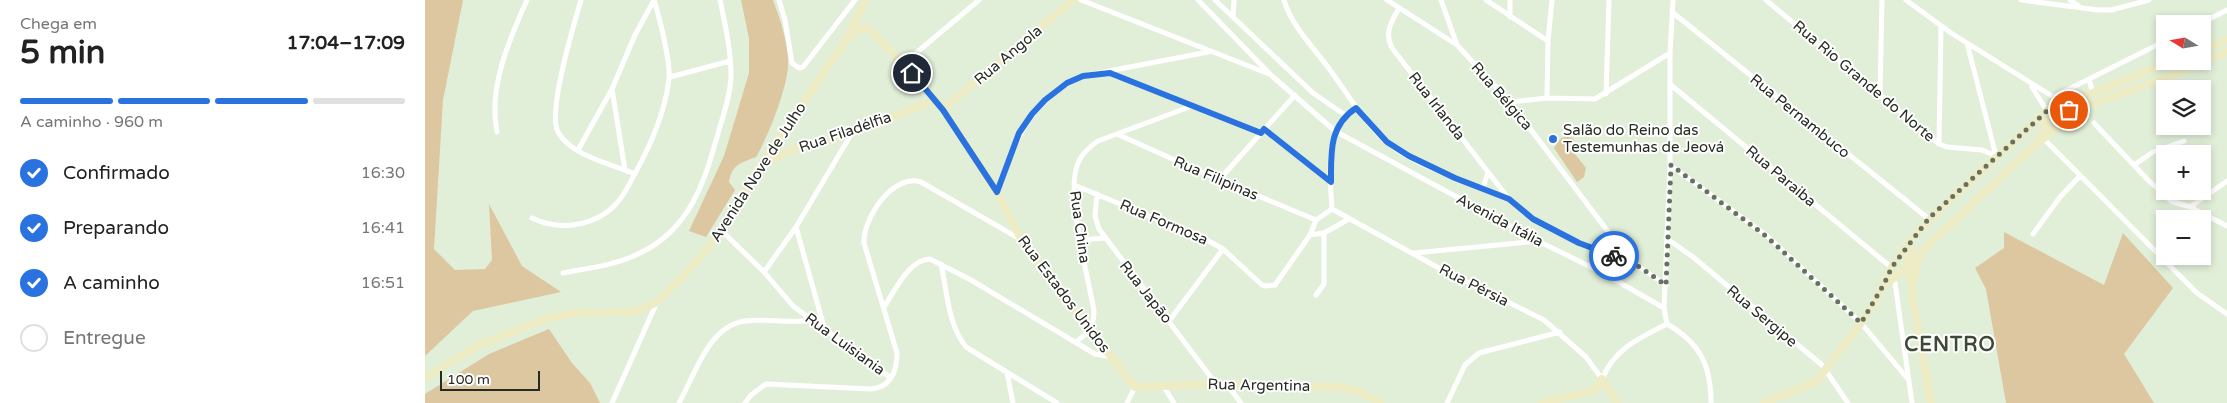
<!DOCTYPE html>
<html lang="pt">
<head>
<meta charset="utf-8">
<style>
	:root { --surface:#fff; --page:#f6f6f6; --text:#222; --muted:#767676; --line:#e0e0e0; --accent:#2a72df }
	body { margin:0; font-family:"Varela Round",sans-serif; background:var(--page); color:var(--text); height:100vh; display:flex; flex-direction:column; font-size:19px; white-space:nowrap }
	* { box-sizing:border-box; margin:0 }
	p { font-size:16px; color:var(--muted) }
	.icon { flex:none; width:28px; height:28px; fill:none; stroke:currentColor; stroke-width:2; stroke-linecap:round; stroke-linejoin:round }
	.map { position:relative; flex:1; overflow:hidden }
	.panel { display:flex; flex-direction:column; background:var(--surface); width:425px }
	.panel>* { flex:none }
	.needle { width:32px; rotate:281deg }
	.tools { position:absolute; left:1731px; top:15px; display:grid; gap:10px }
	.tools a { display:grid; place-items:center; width:55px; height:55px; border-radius:0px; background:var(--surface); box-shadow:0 2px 8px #0003; font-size:25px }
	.scale { position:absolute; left:15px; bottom:12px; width:100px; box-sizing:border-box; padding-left:5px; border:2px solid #262b23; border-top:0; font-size:14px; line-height:18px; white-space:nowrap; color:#262b23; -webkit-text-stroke:4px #fff; paint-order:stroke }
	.pin { position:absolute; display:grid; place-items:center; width:42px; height:42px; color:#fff; margin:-21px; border:2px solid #fff; border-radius:50%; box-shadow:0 1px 5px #0007 }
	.courier { position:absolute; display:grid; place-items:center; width:50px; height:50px; margin:-25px; border:4px solid #2a72df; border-radius:50%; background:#fff; color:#222; box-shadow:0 1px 6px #0007 }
	.overview em { font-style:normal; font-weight:700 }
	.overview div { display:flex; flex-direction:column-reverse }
	.overview { display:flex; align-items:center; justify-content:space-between; height:85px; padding:0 20px }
	h1 { font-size:32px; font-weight:700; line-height:38px }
	.bar { display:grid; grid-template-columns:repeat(4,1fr); gap:8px 5px; align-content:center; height:60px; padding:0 20px }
	.bar i { height:6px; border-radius:4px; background:var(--line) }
	.bar .active { background:var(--accent) }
	.bar p { grid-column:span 4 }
	ol { padding:0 20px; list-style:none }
	li { display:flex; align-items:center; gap:15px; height:55px }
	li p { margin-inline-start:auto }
	li .icon { padding:5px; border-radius:50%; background:var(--accent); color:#fff; stroke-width:4 }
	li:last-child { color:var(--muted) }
	li i { width:28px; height:28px; border:2px solid var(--line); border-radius:50% }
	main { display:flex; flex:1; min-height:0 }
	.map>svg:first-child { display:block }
	.green { fill:#dcc7a1 }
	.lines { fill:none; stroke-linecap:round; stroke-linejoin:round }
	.street { stroke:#fff; stroke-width:5 }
	.secondary { stroke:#edecc5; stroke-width:8 }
	.done { stroke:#677062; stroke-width:5; stroke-dasharray:0 9 }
	.route { stroke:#2a72df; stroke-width:6 }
	.poi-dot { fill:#2a72df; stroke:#fff; stroke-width:2 }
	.labels { text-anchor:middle; stroke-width:4; stroke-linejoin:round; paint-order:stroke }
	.street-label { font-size:15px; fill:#262b23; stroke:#fff }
	.poi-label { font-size:15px; fill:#262b23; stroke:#fff; text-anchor:start }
	.district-label { font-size:20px; font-weight:bold; letter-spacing:1px; fill:#3d4936; stroke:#fff }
</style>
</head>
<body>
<main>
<section class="panel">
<div class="overview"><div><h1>5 min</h1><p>Chega em</p></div><em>17:04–17:09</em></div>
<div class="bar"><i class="active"></i><i class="active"></i><i class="active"></i><i></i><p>A caminho · 960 m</p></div>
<ol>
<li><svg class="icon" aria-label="check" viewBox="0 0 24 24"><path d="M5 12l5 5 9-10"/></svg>Confirmado<p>16:30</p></li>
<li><svg class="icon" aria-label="check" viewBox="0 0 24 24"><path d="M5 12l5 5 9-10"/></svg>Preparando<p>16:41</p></li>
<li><svg class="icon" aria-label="check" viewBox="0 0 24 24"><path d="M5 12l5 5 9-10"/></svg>A caminho<p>16:51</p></li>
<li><i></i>Entregue</li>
</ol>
</section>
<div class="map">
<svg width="1802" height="403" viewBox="0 0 1802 403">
	<rect width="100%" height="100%" fill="#e1efd8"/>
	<path class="green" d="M0 0H38L18 100 9 249 30 270 60 269 67 260 64 204 97 266 136 292 48 311 0 356Z
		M316 0H348C355 19 362 39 363 59 365 83 343 137 331 157 316 163 307 164 304 182L310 190 281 237 264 231 299 156 324 73V38Z
		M1141 136 1149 139 1150 154 1161 168 1159 177 1152 182 1129 148 1135 139Z
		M1579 232 1679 285 1698 233 1748 288 1699 354 1729 403H1581L1561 289 1550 268 1579 248Z
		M124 329 147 363 165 383 175 403H0V394L64 354Z"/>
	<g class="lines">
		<path class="street" d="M156 0C149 24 122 112 133 132 146 156 187 164 210 174
			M354 0 360 20 367 63 374 68 378 67 430 0
			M656 0 844 74
			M773 0 847 76 910 131 1113 241 1178 273 1239 308
			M790 0 888 93 920 115
			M859 0C866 25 887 46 902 66 921 91 937 120 960 141 989 166 1048 184 1084 199
			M962 0 1032 45 1085 102 1206 262
			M1016 0 1032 45
			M1061 0 1123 41
			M1341 0 1514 144 1522 147 1557 150 1571 156
			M1481 0 1526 33 1638 103
			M1596 0 1673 10H1686L1724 0
			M1645 0 1655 7
			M974 8C966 22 959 33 967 48L1084 199 1108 219 1154 243 1207 262 1241 285
			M1247 12 1504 219
			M808 17 809 0
			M1085 17V0
			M1775 24 1802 10
			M1542 43 1571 156
			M478 64 554 0
			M686 73 836 133
			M245 77 305 61
			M1664 79 1668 94
			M1246 85 1467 268
			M1607 87 1622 111
			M187 89 200 170
			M1181 94 1184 0
			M1455 96 1457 0
			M1628 97 1740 41
			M1122 98 1123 41 1127 0
			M1085 102 1122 98 1170 99 1245 53
			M1669 123 1723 180 1746 201 1765 207 1802 226
			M839 129 906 182
			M72 132C63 88 84 40 102 0
			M692 134 783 175 891 220
			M1619 139 1772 293 1802 314
			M1514 144 1516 27
			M153 150 187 89 210 35 229 0
			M1245 165 1341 235 1436 323 1482 378
			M1709 165 1728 152 1759 141
			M794 180 870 95
			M649 185 782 240 798 249 837 285 841 286 850 285 885 235 891 220 907 209C905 174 898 130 931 108
			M1058 188 1063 172
			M572 191C591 140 604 100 658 76L783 52
			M672 194 670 216 674 229 791 384
			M1765 207 1802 181
			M907 209 1012 267 1119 320 1161 357 1177 379
			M107 218C134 231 169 227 191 204 199 196 204 185 209 175 226 145 240 113 244 79 246 63 234 16 229 0
			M371 227 399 327
			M297 231 339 272 368 306 466 378
			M1608 234 1635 197 1655 176
			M885 235 899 233 924 219
			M1241 238 1268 257 1397 365 1423 403
			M656 240 679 238
			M1181 252 1187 237
			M989 253 1113 241
			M516 264C522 291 523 325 541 347L632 403
			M339 272 371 227 427 133
			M138 273C164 268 192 265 215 253 266 229 280 180 294 130 299 113 306 93 306 75 306 50 300 24 295 0
			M1469 276 1487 403
			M891 295 899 284V233
			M459 307C470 291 483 260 505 259L546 280 670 354 687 357
			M744 321 798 249
			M1242 324 1239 308 1245 165V53L1248 0
			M1242 324C1275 343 1286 365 1286 403
			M651 342C663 333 669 327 669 311 663 276 640 193 653 163 657 153 664 147 673 141L767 106
			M582 373 588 403
			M1177 379C1190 348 1213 339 1242 324
			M802 385 816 403
			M739 387 749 403
			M187 403 232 302
			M254 403C270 375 283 326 320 321 342 318 364 324 386 320
			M320 403 326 395 341 384 446 389C466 387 472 372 472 353L439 243C438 218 468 173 496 182L595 239
			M702 403 710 387
			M1022 403 1040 365 1054 353 1135 332"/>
		<path class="secondary" d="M422 39 435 29 443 28 496 82 518 109 572 192 596 239 629 284 710 387 791 384 913 387 933 391 955 403
			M1778 50 1802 40
			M518 109 648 0
			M1622 111 1627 118 1636 123
			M1614 118 1619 122 1622 127 1614 139
			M337 166 366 150 428 133 510 100
			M1486 241C1484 256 1481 272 1487 285
			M1495 252 1487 285 1488 299 1506 403
			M1460 284 1469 278 1607 148 1654 109 1756 72 1802 52
			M0 378 54 345 123 318 151 313 200 312 214 310 232 302 270 264 297 231 333 169 422 39 441 0
			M1117 403 1168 391 1177 379 1192 403
			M1339 403 1391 382 1436 323 1459 285 1467 267 1490 235 1518 206 1622 111 1749 61"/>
	</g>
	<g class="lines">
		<path class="done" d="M1189 256 1207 262 1241 285 1246 165 1341 236 1436 323 1459 284 1467 267 1504 218 1622 111 1638 104 1644 110"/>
		<path class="route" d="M487 73 518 110 572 192 594 133 607 114 620 100 642 83 658 76 685 73 836 133 839 129 906 182C906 152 904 126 931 108L962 142 984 156 1030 178 1084 199 1108 219 1154 243 1189 256"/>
	</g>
	<circle class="poi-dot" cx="1128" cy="139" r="5"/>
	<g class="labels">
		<g class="street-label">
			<text transform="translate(583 55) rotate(-40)" y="5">Rua Angola</text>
			<text transform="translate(1439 81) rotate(40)" y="5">Rua Rio Grande do Norte</text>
			<text transform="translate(1077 96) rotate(49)" y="5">Rua Bélgica</text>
			<text transform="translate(1012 106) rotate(52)" y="5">Rua Irlanda</text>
			<text transform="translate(1375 116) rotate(39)" y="5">Rua Pernambuco</text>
			<text transform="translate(420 132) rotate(-19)" y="5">Rua Filadélfia</text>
			<text transform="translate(333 172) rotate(-57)" y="5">Avenida Nove de Julho</text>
			<text transform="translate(1356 176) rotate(40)" y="5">Rua Paraiba</text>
			<text transform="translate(791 178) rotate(23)" y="5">Rua Filipinas</text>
			<text transform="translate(1075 220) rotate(28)" y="5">Avenida Itália</text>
			<text transform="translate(739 222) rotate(23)" y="5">Rua Formosa</text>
			<text transform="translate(655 227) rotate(82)" y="5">Rua China</text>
			<text transform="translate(1049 285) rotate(27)" y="5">Rua Pérsia</text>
			<text transform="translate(721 292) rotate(52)" y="5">Rua Japão</text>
			<text transform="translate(639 294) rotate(53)" y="5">Rua Estados Unidos</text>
			<text transform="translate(1337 316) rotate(40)" y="5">Rua Sergipe</text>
			<text transform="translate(420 344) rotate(36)" y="5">Rua Luisiania</text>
			<text transform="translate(834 385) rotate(1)" y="5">Rua Argentina</text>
		</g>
		<g class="poi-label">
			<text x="1138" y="135">Salão do Reino das<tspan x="1138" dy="17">Testemunhas de Jeová</tspan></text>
		</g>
		<g class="district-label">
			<text x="1525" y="351">CENTRO</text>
		</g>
	</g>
</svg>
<div class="tools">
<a><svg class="needle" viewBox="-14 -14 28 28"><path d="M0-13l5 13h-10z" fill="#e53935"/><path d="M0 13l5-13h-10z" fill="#767676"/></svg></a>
<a><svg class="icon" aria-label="layers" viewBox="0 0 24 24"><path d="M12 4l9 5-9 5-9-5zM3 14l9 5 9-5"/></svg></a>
<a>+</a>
<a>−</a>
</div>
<div class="scale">100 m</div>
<div class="pin" style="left:1644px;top:110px;background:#ea580c"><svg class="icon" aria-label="bag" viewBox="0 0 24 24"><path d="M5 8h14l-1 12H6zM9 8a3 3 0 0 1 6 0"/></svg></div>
<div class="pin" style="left:487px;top:73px;background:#1f2937"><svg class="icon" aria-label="home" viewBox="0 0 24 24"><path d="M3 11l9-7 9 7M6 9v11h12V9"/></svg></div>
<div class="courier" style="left:1189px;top:256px"><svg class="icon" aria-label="bike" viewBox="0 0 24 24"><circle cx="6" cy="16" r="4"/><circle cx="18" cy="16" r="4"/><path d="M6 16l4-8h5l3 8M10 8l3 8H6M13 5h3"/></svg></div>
</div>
</main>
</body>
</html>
